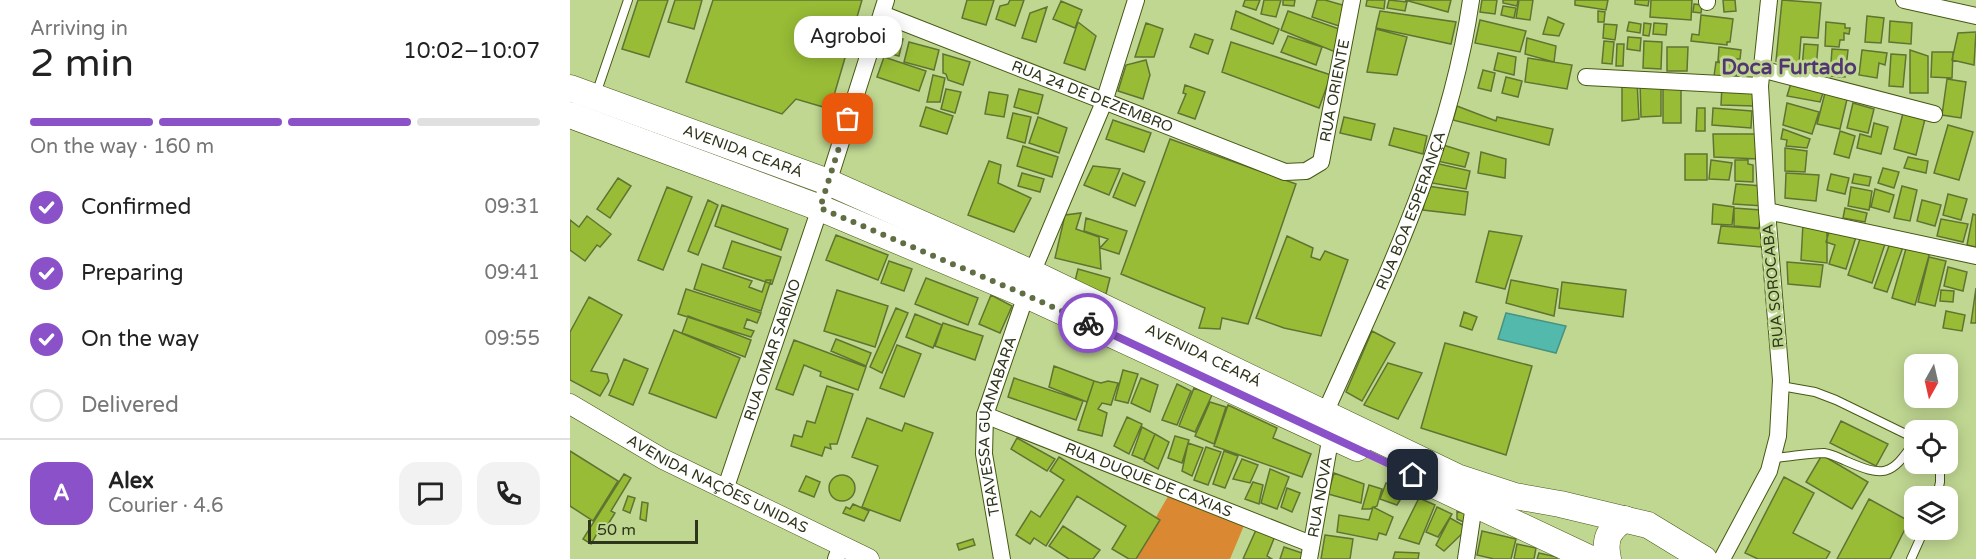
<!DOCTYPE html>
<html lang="en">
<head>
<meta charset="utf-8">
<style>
	:root { --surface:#fff; --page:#f2f2f2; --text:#222; --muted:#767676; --line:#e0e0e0; --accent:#8b51c8 }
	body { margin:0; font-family:"Varela Round",sans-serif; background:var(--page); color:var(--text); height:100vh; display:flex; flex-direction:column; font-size:22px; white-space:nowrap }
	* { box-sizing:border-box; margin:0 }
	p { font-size:20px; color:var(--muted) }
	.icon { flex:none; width:33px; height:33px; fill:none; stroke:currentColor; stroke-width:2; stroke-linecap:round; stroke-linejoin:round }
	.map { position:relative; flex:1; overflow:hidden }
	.drawer { display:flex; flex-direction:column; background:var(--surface); width:570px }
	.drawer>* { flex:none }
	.needle { width:39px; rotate:188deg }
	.fabs { position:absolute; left:1334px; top:354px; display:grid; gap:12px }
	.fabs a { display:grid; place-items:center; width:54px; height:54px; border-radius:12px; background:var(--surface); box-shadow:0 3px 15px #0003; font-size:30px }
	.scale { position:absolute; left:18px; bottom:15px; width:110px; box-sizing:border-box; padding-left:6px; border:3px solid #2d361a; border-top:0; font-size:16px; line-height:21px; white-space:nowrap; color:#2d361a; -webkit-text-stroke:4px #c0d792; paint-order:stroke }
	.pin { position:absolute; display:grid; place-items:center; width:51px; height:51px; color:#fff; margin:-26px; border-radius:12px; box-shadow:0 3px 9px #0006 }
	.courier { position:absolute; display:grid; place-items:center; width:60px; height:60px; margin:-30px; border:4px solid #8b51c8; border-radius:50%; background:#fff; color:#222; box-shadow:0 2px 8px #0007 }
	.bubble { position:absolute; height:42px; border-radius:18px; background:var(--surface); box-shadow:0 3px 15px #0003; font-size:20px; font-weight:600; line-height:42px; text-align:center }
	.overview em { font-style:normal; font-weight:600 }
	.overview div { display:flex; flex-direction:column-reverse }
	.overview { display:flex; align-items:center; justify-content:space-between; height:102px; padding:0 30px }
	h1 { font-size:39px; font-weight:600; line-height:45px }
	.bar { display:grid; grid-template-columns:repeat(4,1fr); gap:9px 6px; align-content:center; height:72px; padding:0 30px }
	.bar i { height:8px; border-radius:4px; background:var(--line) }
	.bar .on { background:var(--accent) }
	.bar p { grid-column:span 4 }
	.line { display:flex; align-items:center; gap:15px; padding:0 30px; border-top:2px solid var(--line) }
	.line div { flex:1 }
	.round { display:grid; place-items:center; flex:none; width:63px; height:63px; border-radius:18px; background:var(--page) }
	ol { padding:0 30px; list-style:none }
	li { display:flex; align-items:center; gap:18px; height:66px }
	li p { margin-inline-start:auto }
	li .icon { padding:6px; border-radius:50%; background:var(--accent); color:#fff; stroke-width:4 }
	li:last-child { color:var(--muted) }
	li i { width:33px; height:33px; border:3px solid var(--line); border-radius:50% }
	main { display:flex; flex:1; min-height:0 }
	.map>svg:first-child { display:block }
	.green { fill:#da8932 }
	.water { fill:#53b9ac; stroke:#489280; stroke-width:1.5 }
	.building { fill:#98bc36; stroke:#607432; stroke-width:1.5 }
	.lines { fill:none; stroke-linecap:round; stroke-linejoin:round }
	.service-casing { stroke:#465913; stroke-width:10 }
	.minor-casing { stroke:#465913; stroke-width:18 }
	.tertiary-casing { stroke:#465913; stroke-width:21 }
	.primary-casing { stroke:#465913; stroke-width:27 }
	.service { stroke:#fff; stroke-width:8 }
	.minor { stroke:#fff; stroke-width:16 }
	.tertiary { stroke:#fff; stroke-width:20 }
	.primary { stroke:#fff; stroke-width:26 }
	.done { stroke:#606e44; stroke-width:6; stroke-dasharray:0 10.8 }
	.route { stroke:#8b51c8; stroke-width:8 }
	.labels { text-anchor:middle; stroke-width:6; stroke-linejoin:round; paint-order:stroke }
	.street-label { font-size:15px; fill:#2d361a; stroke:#c0d792 }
	.district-label { font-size:21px; font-weight:bold; fill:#523671; stroke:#c0d792 }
</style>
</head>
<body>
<main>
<section class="drawer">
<div class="overview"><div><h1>2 min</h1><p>Arriving in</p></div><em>10:02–10:07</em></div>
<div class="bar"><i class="on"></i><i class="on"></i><i class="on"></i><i></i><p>On the way · 160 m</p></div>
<ol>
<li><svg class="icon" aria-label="check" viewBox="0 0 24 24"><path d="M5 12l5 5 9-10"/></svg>Confirmed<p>09:31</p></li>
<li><svg class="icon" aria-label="check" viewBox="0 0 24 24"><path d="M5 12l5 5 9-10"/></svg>Preparing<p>09:41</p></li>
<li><svg class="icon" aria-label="check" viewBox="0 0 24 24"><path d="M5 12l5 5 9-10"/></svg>On the way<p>09:55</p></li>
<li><i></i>Delivered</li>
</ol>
<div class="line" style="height:108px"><b class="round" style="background:var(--accent);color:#fff">A</b><div><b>Alex</b><p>Courier · 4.6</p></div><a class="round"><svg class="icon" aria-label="chat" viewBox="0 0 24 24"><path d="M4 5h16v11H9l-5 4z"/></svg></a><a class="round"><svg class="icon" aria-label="phone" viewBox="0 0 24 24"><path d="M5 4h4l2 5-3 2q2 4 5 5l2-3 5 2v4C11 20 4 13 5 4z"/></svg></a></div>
</section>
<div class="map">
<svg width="1406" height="559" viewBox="0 0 1406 559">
	<rect width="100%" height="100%" fill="#c0d792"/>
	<path class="green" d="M601 491 675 523 660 559H562Z"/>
	<path class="water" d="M936 313 996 326 986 353 928 339Z"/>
	<path class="building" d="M68 0H98L79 57 52 49Z
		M105 0H132L124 29 98 22Z
		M143 0H292L260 109 226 99 212 114 116 82Z
		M397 0H424L416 25 392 18Z
		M440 0H454L445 26 426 19 430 6 438 4Z
		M675 0H690L686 10 673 6Z
		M694 0H711L706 17 691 14Z
		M713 0H725L724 6 713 5Z
		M747 0H755L776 6 772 27 742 17Z
		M797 0H815L814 9 796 6Z
		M819 0 837 2 835 11 817 8Z
		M835 0H881L878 12Z
		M912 0H927L925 14 910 12Z
		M933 0H948L947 6 933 3Z
		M949 0H963L960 20 946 18Z
		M1005 0H1038L1036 10 1005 5Z
		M1065 0H1079L1078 6 1065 4Z
		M1081 0H1122L1121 20 1080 17Z
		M1153 0H1165L1166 11 1154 12Z
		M1212 0 1251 3 1248 38 1231 37 1229 63 1206 61Z
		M491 1 512 10 505 28 483 19Z
		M1124 4 1132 5 1131 13 1123 12Z
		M933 6 946 8 944 18 931 15Z
		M477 7 466 42 452 38 460 13Z
		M666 11 709 29 703 44 661 29Z
		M718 11 772 30 768 53 711 30Z
		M810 11 886 22 881 44 806 28Z
		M1028 11 1035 12 1034 22H1028Z
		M1131 15 1163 19 1160 42H1157V45L1121 41 1122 34 1129 35Z
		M1297 16 1314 18 1311 43 1295 42Z
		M978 17 994 24 989 36 973 34Z
		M910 20 956 31 950 52 905 43Z
		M1320 21 1342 23 1341 44 1319 42Z
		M508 22 526 36 515 70 494 63Z
		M1059 22 1071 24 1070 33 1057 31Z
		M1256 22 1275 24V28H1280L1279 34 1274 33V40H1270L1269 47 1255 46Z
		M576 23 593 29 584 57H565Z
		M1074 23 1081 24 1079 36 1073 35Z
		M1084 23 1097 24 1096 35 1083 34Z
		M1034 24 1047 25 1045 40 1033 38Z
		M806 29 837 37 827 75 797 72Z
		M1406 32 1404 65 1382 60 1388 33Z
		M625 34 643 40 638 54 620 47Z
		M317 35 333 39 329 56 313 52Z
		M718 36 752 47 746 65 711 52Z
		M1058 37 1071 38 1070 51 1057 49Z
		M957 38 986 46 984 62 955 54Z
		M1034 41 1044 42 1042 64 1032 63Z
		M1074 41 1092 42 1091 69 1073 68Z
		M339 42 369 50 364 70 334 62Z
		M661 42 761 75 749 108 652 72Z
		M1047 44H1054L1053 66H1046Z
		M1234 44 1248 45 1246 70 1232 69Z
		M1097 47H1118L1117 71H1097Z
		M1149 47 1171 50 1170 59H1164V62L1148 61Z
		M1262 49 1278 50 1275 77 1260 76Z
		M1292 50 1317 53 1315 65 1309 63 1307 78 1289 75Z
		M1340 50 1358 56V93H1340Z
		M1362 52H1383L1382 78 1361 77Z
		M928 53 946 57 944 75 924 70Z
		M373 54 400 62 393 85 378 80 376 74 373 73Z
		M1321 54 1336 55 1333 87 1319 86Z
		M314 57 356 71 349 91 307 77Z
		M958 58 1002 65 997 89 955 82Z
		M576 60 580 75 573 99 548 91 556 65Z
		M1170 61 1177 62 1176 81 1169 80Z
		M1146 62 1168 66 1166 79 1144 76Z
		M913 70 925 73 921 91 908 88Z
		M363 75 375 78 370 102H357Z
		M936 77 952 81 948 97 932 93Z
		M1377 79 1396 82 1391 118 1372 115Z
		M1222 80 1255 87 1250 102 1217 96Z
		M1052 81H1067L1069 119 1052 121Z
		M1070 83H1091V116L1071 117Z
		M1093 84 1111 86V123H1093Z
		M615 85 635 92 625 119 608 113 616 94 613 93Z
		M1152 86 1185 88 1184 106 1151 105Z
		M376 89 391 92 385 113 371 109Z
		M449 89 473 95 468 114 444 107Z
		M1256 89 1278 95 1270 129 1247 124Z
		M419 92 438 95 434 117 415 114Z
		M1217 103 1249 112 1242 134 1213 125Z
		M1283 103 1304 109 1298 133 1277 128Z
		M887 106 926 121 927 117 983 129 979 145 883 120Z
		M356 107 383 116 377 134 350 126Z
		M1127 108H1135V131H1126Z
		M1143 108 1182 111 1181 128 1142 125Z
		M443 113 461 117 455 143 437 138Z
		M1333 113 1355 119 1346 155 1324 149Z
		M468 117 497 128 489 153 459 143Z
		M774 117 805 124 801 140 770 133Z
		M543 120 581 133 574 152 536 139Z
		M1304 123 1318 127 1311 154 1287 148 1290 134 1301 137Z
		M1378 125 1403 132 1389 180 1364 173Z
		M824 128 857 136 853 154 819 145Z
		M1213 129 1240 139 1237 148 1216 146 1217 140 1211 139Z
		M1270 131 1285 136 1279 158 1264 154Z
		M1143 134H1189V159L1144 157Z
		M600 139 726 184 678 324 652 318 650 329 629 328 635 308 551 274Z
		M870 144 899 153 895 167 867 161Z
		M453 146 488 157 482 177 447 166Z
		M1215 148 1237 151 1235 172 1215 171Z
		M911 152 936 159 935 178 908 173Z
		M1115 154H1137V180H1115Z
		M1338 157 1358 161 1356 173 1334 168Z
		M1141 160 1162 163 1159 180 1139 179Z
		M1165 160H1178V164L1183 165V182L1165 181Z
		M419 161 431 165 428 183 461 198 444 232 398 215Z
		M865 163 900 171 896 189 862 183Z
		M523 166 550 169 539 195 514 185Z
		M1313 168 1329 172 1324 188 1308 183Z
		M452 173 474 179 470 192 448 186Z
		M553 173 575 182 565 206 543 197Z
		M1216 173 1249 175 1246 201 1215 198Z
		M1261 174 1279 178 1275 194 1257 190Z
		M1284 174 1301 177 1299 186 1282 183Z
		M48 178 61 186 40 218 27 209Z
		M1166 184 1193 186 1194 206 1163 204Z
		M857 186 898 192 895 215 853 210Z
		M1332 186 1347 190 1340 221 1324 218Z
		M97 187 122 197 93 270 68 260Z
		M1281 187 1302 191 1299 210 1278 206Z
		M1305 189 1324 195 1319 212 1301 207Z
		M1378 194 1397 199 1391 220 1373 215Z
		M138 200 148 205 128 255 118 251Z
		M1352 200 1371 205 1365 226 1347 221Z
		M1143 204 1164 207 1162 225 1142 224Z
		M152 205 218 229 211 250 145 226Z
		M1164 208 1191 210 1189 228 1164 226Z
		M1275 208 1297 213 1295 222 1273 218Z
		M511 213 506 229 529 237 531 269 485 258 495 215Z
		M1403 214 1406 215V247L1397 245Z
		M17 216 41 234 30 247 27 245 15 261 0 250V220L9 227Z
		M516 218 557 231 549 254 530 248 538 239 514 231Z
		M1371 219 1398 224 1393 242 1367 236Z
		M1233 223 1257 226V263L1231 260Z
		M1151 226 1193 229 1191 247 1148 243Z
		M1260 228 1286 237 1276 269 1259 264 1265 245 1256 242Z
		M919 231 952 236 935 289 906 282Z
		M266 235 318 255 308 280 256 260Z
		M717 236 743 248 741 257 750 260 755 251 778 260 751 336 714 328 686 318Z
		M1291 236 1315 244 1302 283 1278 275Z
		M162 241 211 257 202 284 153 268Z
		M1320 243 1333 247 1317 292 1304 288Z
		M1337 245 1360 252 1345 305 1322 298Z
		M1359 257 1376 261 1365 306 1348 302Z
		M319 261 342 269 334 291 311 283Z
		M1217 262 1253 265 1250 287 1218 284Z
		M132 264 182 281 179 287 192 292 196 280H201L191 311 124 289Z
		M1378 267 1397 272 1393 291 1374 286Z
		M508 269 540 278 536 294 504 285Z
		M356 278 408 298 398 325 345 304Z
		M941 280 988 289 984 316 936 303Z
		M992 282 1056 290 1053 317 989 308Z
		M1406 288V323H1401Z
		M116 289 191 313 187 323 177 319 174 328 184 331 181 337 108 314Z
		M267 290 318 306 305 347 254 331Z
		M1371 290 1384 291 1383 302 1370 301Z
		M421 295 442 306 430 333 409 324Z
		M19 297 52 315 21 371 37 374 39 381 30 396 0 380V332Z
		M326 308 338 313 312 373 300 367Z
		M1376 311 1395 315 1392 331 1373 328Z
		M894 312 907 317 902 330 890 326Z
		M345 314 372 325 363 348 336 337Z
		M118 316 181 340 175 357 112 333Z
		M373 323 413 336 405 360 365 346Z
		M104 330 170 358 146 418 79 393Z
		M802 331 825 343 792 401 776 392Z
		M266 339 301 353 296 366 261 351Z
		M224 340 296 367 288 390 250 376 251 372 234 365 223 395 206 389Z
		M875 343 962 366 936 455 851 428Z
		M327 345 351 354 334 397 310 388Z
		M54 359 78 369 63 405 39 395Z
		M818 363 852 373 828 419 794 405Z
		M484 366 524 381 517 402 479 387Z
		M553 370 568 374 558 403 545 400Z
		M444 378 513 401 506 420 438 397Z
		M571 378 588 385 580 412 561 403Z
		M524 381 531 383 538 381 548 383 541 405 532 403 528 409 537 413 532 436 508 430Z
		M607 384 621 391 607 425 592 420Z
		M257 386 283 394 267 444H260L261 449 255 447 252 456 221 446 224 435 232 437 237 421 245 423Z
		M624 388 642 395 625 432 609 426Z
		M640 402 656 407 644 444 625 436Z
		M658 405 707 428 703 438 741 454 732 477 644 446Z
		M557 417 572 424 559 454 544 446Z
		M297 418 332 431 335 423 363 433 330 521 292 507 308 466 282 457Z
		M1271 421 1318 444 1306 466 1260 443Z
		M572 427 585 434 574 460 562 455Z
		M585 434 599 442 588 469 574 461Z
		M605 436 619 440 612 463 598 458Z
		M447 438 485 459 477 471 441 449Z
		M618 443 633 448 622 476 612 471Z
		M636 447 651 452 638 485 624 480Z
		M0 451 48 481 23 521 0 506Z
		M654 451 668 456 655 488 643 484Z
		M1252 455 1298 482 1282 509 1236 482Z
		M489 457 590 520 566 559H559L542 549 556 526 507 496 476 546 464 538 460 544 446 535 461 511 470 517 494 480 480 471Z
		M672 459 688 465 680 483 663 479Z
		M700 469 719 477 707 509 691 503Z
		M764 473 794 484 791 503 758 494Z
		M54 474 61 478 41 511 45 513 32 534 28 532 21 544 13 539Z
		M259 488a13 13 0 1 1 26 0a13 13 0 1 1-26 0Z
		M236 476 250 482 244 497 229 491Z
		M1214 477 1244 493 1223 533 1260 552 1256 559H1188L1175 553Z
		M683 482 693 485 689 504 675 499Z
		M816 483 835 492 827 505 810 499Z
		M799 485 812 489 807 506 800 509H792Z
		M717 488 730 493 722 512 711 507Z
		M58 496 65 498 60 513 53 510Z
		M849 498 865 505 849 544 829 538Z
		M1299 499 1339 521 1320 559H1267Z
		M72 502 78 503 76 521 70 519Z
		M283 504 299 511 294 521 273 513 276 507 280 509Z
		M803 507 823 517 816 535 809 533 807 540 767 532 769 515 799 520Z
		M867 507 882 514 868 537 856 532Z
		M887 511 898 515V524L887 519Z
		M880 518 898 528 874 551 866 545Z
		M493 526 530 550 523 559H499L479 546Z
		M686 530 705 536 697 556 702 559H673Z
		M912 531 946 539 941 559H924L907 555Z
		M755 535 783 539 780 559H751Z
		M403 539 405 545 389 550 387 544Z
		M947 544 966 548 964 559H944Z
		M714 547 735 554 734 559H710Z
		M825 552 849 553 848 559H823Z
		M969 553 987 557V559H967Z"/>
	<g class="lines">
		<defs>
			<path id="service" d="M26 94 58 0
				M1211 386 1245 392 1266 400 1344 438
				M1203 458C1220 457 1238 453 1254 453 1262 454 1269 458 1276 461 1313 477 1321 477 1344 442
				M1367 496 1370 482V464
				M1341 559 1354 530"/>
			<g id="minor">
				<path d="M1334 0 1406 16"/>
				<path d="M1137 2V0"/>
				<path id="s1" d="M312 14 715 172 736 171 751 162 782 0"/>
				<path d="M1191 69 1364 114"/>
				<path d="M1016 77 1190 86"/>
				<path d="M1197 211 1406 256"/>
				<path d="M462 273 534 102 566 0"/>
				<path id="s2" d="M755 413C815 279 880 147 901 0"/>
				<path id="s3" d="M415 415 741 544"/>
				<path id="s4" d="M155 490 250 208 316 0"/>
				<path d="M266 559 271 545"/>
				<path id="s5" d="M432 559 414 454 415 415 456 295"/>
				<path id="s6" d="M739 559 761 435"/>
				<path d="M896 559 904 505"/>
				<path d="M1152 559 1199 471 1208 436 1211 380 1197 211 1190 86 1199 0"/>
			</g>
			<g id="tertiary">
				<path id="s7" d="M0 404 93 459 299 559"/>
			</g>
			<g id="primary">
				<path id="s8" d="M0 88 258 182 462 273 887 477 945 496 990 504 1078 525 1134 559"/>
				<path d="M0 115 250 208 456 295 787 448"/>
				<path d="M849 478 1021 559"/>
				<path d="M1038 559C1034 540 1038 529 1055 519"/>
			</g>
		</defs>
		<use href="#service" class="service-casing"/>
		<use href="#minor" class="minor-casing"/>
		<use href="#tertiary" class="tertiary-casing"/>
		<use href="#primary" class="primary-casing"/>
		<use href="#service" class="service"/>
		<use href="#minor" class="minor"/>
		<use href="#tertiary" class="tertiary"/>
		<use href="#primary" class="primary"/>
	</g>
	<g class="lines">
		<path class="done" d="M278 119 250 208 456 295 518 323"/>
		<path class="route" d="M518 323 843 475"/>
	</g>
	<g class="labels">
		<g class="street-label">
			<text dy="5" stroke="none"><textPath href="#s1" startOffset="544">RUA ORIENTE</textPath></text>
			<text dy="5" stroke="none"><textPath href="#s1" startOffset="226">RUA 24 DE DEZEMBRO</textPath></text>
			<text dy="5" stroke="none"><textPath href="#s8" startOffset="184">AVENIDA CEARÁ</textPath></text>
			<text dy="5" stroke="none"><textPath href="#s2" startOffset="220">RUA BOA ESPERANÇA</textPath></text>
			<text transform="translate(1203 286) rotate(-95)" y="5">RUA SOROCABA</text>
			<text dy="5" stroke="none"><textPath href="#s4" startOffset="148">RUA OMAR SABINO</textPath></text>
			<text dy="5" stroke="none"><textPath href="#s8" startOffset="688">AVENIDA CEARÁ</textPath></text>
			<text dy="5" stroke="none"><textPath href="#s5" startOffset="136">TRAVESSA GUANABARA</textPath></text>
			<text dy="5" stroke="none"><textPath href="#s3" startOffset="176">RUA DUQUE DE CAXIAS</textPath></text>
			<text dy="5" stroke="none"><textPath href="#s7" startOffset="168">AVENIDA NAÇÕES UNIDAS</textPath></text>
			<text dy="5" stroke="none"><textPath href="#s6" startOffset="63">RUA NOVA</textPath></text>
		</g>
		<g class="district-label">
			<text x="1219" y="74">Doca Furtado</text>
		</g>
	</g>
</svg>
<div class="fabs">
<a><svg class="needle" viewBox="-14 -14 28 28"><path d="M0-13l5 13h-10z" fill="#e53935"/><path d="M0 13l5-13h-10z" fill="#767676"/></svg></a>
<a><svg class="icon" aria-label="locate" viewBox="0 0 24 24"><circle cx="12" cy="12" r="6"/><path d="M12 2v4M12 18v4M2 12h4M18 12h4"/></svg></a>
<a><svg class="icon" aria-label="layers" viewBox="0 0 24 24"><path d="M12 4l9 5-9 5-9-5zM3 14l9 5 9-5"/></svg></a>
</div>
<div class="scale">50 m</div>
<div class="pin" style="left:278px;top:119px;background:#ea580c"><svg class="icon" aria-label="bag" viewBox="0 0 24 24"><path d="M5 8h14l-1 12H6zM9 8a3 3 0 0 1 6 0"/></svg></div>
<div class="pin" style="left:843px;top:475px;background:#1f2937"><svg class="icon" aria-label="home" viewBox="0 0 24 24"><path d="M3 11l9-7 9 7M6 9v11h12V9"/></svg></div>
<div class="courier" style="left:518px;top:323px"><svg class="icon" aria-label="bike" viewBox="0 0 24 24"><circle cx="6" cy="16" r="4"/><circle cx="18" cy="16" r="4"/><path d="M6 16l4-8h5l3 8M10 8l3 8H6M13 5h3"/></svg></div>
<div class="bubble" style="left:224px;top:16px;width:108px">Agroboi</div>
</div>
</main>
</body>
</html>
